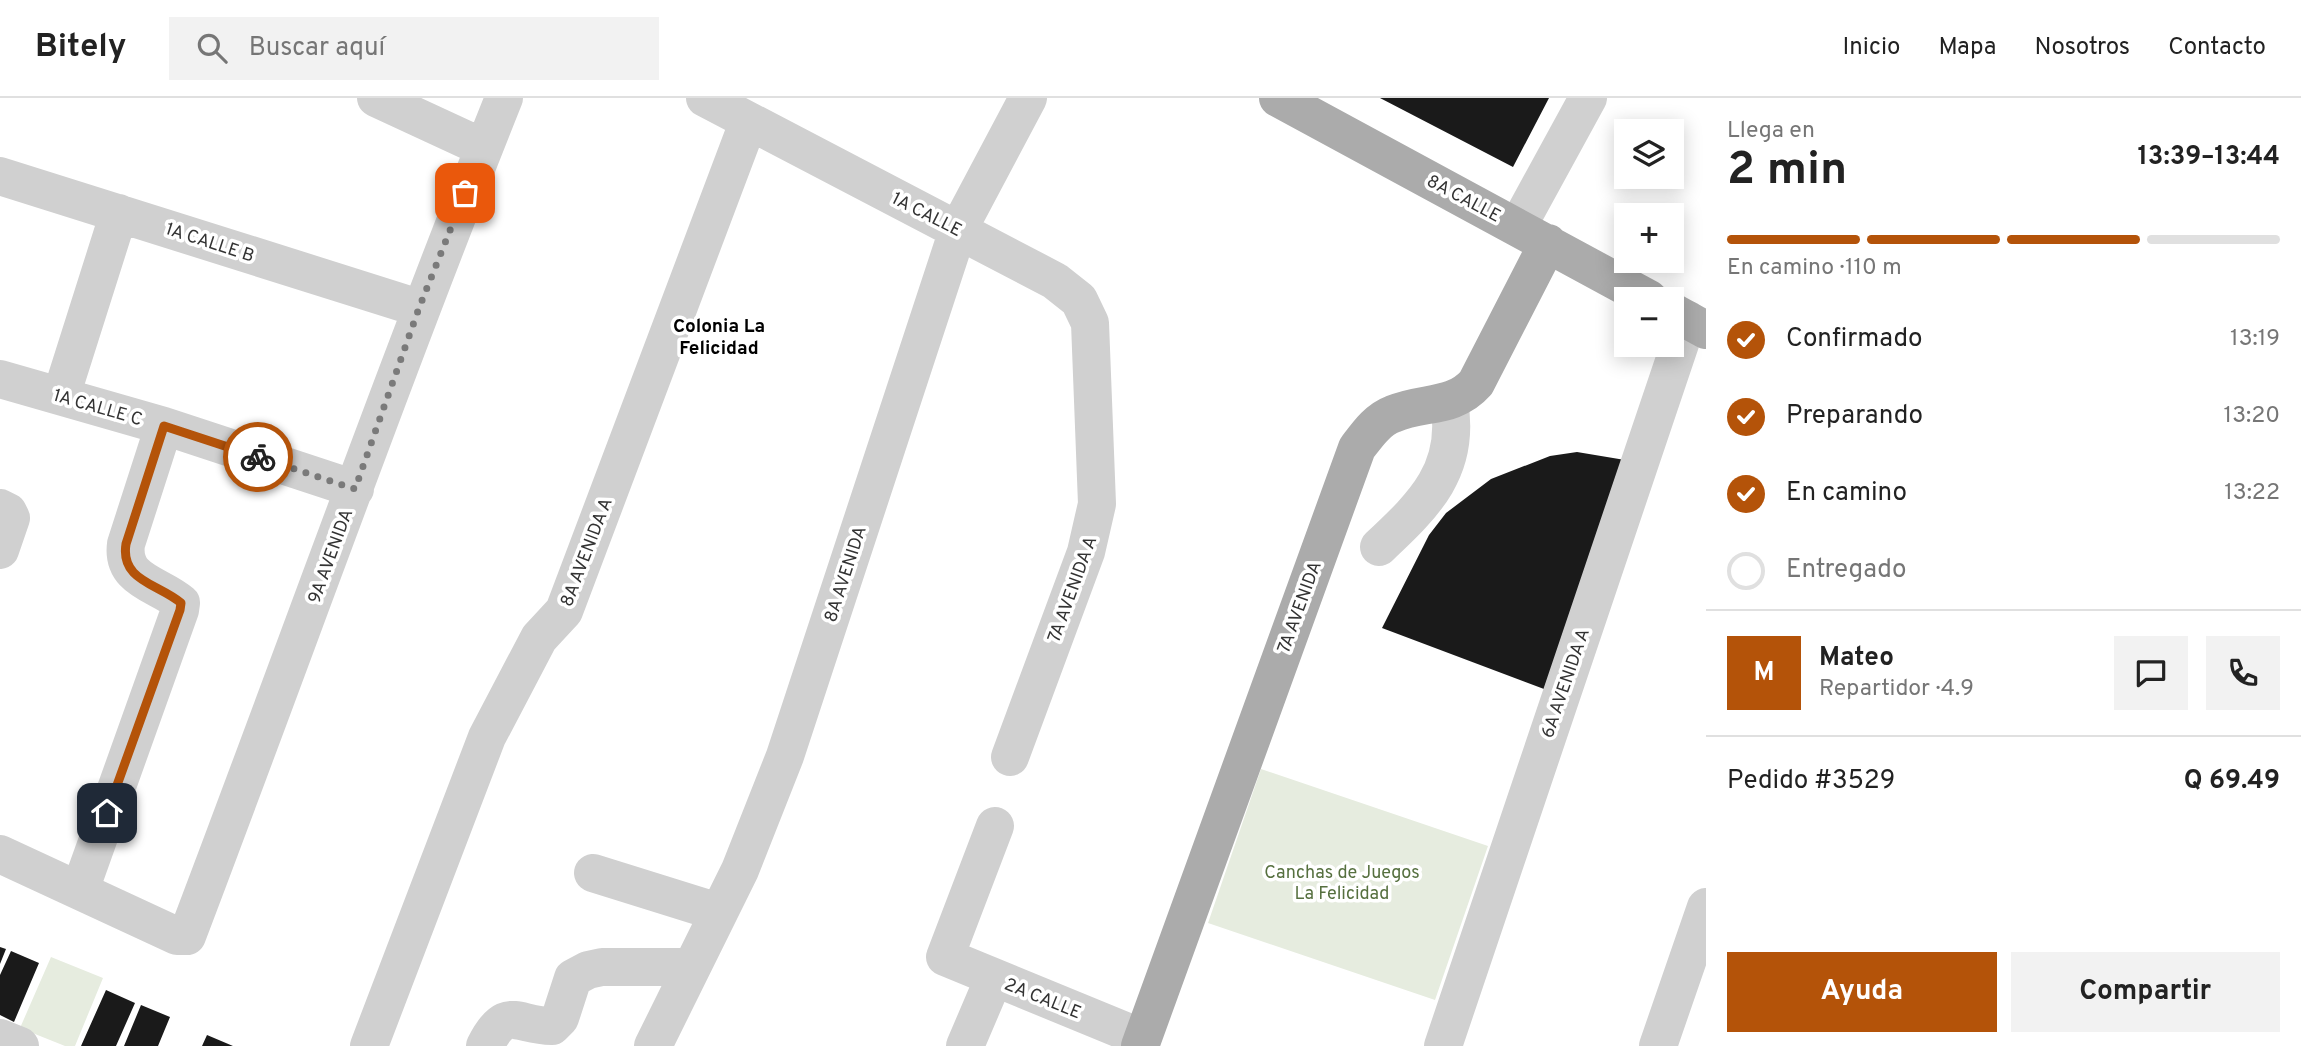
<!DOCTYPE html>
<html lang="es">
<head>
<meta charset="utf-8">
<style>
	:root { --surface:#fff; --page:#f2f2f2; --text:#222; --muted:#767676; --line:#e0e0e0; --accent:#b45309 }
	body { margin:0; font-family:Overpass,sans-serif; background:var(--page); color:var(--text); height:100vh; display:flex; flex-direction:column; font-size:26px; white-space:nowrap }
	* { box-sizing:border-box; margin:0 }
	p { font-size:23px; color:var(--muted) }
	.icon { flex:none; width:38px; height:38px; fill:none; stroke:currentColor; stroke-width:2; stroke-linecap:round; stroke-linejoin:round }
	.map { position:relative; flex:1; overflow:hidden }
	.side { display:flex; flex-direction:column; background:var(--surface); width:595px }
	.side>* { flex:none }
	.controls { position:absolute; left:1614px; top:21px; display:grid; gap:14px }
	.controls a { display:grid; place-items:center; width:70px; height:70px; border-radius:0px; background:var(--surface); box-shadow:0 4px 18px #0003; font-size:35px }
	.pin { position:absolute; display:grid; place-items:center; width:60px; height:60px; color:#fff; margin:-30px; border-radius:14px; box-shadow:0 4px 10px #0006 }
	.courier { position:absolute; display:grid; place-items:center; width:70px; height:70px; margin:-35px; border:5px solid #b45309; border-radius:50%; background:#fff; color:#222; box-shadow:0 2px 9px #0007 }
	.summary em { font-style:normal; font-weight:700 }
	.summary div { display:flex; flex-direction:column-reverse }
	.summary { display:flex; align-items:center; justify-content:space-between; height:119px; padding:0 21px }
	h1 { font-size:46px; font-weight:700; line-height:52px }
	.bar { display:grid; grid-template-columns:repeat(4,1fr); gap:10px 7px; align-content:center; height:84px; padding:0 21px }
	.bar i { height:9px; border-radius:5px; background:var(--line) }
	.bar .current { background:var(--accent) }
	.bar p { grid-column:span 4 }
	.line { display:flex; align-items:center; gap:18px; padding:0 21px; border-top:2px solid var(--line) }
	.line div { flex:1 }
	.round { display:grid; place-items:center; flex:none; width:74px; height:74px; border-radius:0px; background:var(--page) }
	ol { padding:0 21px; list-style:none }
	li { display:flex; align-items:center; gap:21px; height:77px }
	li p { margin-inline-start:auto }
	li .icon { padding:7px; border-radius:50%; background:var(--accent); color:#fff; stroke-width:4 }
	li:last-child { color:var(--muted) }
	li i { width:38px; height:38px; border:4px solid var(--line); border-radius:50% }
	.cta { display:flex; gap:14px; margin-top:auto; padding:14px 21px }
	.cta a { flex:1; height:80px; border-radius:0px; background:var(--accent); color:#fff; font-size:28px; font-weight:700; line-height:80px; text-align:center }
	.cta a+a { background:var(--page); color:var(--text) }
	header { display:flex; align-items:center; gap:42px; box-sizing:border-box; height:98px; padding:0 35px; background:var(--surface); border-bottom:2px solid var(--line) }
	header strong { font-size:33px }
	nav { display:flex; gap:38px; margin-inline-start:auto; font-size:24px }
	.search { width:490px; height:63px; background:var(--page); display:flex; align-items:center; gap:18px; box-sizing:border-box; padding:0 24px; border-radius:0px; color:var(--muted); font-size:26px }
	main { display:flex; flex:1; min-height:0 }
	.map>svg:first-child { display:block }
	.green { fill:#e6ecdf }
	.building { fill:#1a1a1a }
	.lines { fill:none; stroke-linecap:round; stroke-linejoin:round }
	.minor { stroke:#d0d0d0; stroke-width:38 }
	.major { stroke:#ababab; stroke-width:38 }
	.done { stroke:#7a7a7a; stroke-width:7; stroke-dasharray:0 12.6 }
	.route { stroke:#b45309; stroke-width:9 }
	.labels { text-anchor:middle; stroke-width:7; stroke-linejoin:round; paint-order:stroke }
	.street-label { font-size:18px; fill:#333; stroke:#fff }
	.park-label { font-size:18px; fill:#56703f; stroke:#fff }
	.neighbourhood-label { font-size:19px; font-weight:bold; fill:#000; stroke:#fff }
</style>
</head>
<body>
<header>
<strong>Bitely</strong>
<div class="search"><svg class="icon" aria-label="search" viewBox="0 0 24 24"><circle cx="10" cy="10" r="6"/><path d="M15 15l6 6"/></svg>Buscar aquí</div>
<nav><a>Inicio</a><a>Mapa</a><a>Nosotros</a><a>Contacto</a></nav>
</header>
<main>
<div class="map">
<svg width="1706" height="948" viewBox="0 0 1706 948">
	<rect width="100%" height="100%" fill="#fff"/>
	<path class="green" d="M1261 671 1488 748 1435 902 1208 825Z
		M51 859 103 880 75 948H65L20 930Z"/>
	<path class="building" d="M1380 0H1549L1513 69Z
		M1577 354 1625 362 1544 591 1382 530 1429 437 1446 415 1491 381 1550 358Z
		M0 849 6 851 0 866Z
		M11 853 39 865 14 924 0 917V877Z
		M106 892 135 905 116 948H81Z
		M141 907 170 919 158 948H124Z
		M207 937 233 948H202Z"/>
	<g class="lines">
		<path class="minor" d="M376 0 484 50
			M705 0 1055 183 1079 202 1090 225 1097 406 1086 454 1010 659
			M0 78 419 210
			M1518 128 1588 0
			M0 281 164 328 355 391
			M61 298 119 115
			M0 410 8 414 11 420 0 452
			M1379 449C1425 406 1461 371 1449 304
			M995 728 945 859 1142 940
			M0 756 177 838H187C293 559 393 277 504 0
			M593 775 718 814
			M80 792 180 512 181 505C159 486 121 483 126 446L164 328
			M0 940 20 948
			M369 948 487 639 539 540 564 513 748 25
			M485 948C506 906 515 927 552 928L560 920 573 880 588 872 602 869H691
			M653 948 740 772 785 658 958 132 1028 0
			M965 948 994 880
			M1443 948 1688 222
			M1658 948 1706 809"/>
		<path class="major" d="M1278 0 1649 201
			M1671 213 1706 232
			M1140 948 1357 350C1367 337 1377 322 1393 316 1423 303 1453 311 1476 285L1548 145"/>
	</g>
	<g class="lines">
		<path class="done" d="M258 359 355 391 419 210 465 95"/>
		<path class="route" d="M107 715 180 512 181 505C159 486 120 483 126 446L164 328 258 359"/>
	</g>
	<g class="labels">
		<g class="street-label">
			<text transform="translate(1464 100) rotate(28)" y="6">8A CALLE</text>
			<text transform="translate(927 116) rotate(27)" y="6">1A CALLE</text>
			<text transform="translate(210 144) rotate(18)" y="6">1A CALLE B</text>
			<text transform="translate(98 309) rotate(16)" y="6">1A CALLE C</text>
			<text transform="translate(586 454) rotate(-69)" y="6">8A AVENIDA A</text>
			<text transform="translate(330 458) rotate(-70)" y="6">9A AVENIDA</text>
			<text transform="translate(845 476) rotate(-72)" y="6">8A AVENIDA</text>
			<text transform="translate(1072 491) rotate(-70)" y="6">7A AVENIDA A</text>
			<text transform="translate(1299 509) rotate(-70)" y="6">7A AVENIDA</text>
			<text transform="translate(1565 585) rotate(-71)" y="6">6A AVENIDA A</text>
			<text transform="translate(1043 900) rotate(22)" y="6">2A CALLE</text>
		</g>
		<g class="park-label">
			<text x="1342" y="780">Canchas de Juegos<tspan x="1342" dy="21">La Felicidad</tspan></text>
		</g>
		<g class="neighbourhood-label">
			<text x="719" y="234">Colonia La<tspan x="719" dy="22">Felicidad</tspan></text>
		</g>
	</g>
</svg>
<div class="controls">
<a><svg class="icon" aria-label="layers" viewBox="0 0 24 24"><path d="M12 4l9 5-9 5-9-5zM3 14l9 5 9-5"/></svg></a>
<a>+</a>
<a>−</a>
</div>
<div class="pin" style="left:465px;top:95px;background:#ea580c"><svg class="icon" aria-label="bag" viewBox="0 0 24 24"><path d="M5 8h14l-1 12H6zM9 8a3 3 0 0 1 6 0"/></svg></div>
<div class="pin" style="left:107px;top:715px;background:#1f2937"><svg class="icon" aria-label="home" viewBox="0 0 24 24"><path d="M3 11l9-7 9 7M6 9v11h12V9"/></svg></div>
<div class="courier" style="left:258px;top:359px"><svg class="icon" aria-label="bike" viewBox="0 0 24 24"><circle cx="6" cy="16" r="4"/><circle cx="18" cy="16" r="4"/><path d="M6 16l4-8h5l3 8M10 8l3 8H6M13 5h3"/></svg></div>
</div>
<section class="side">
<div class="summary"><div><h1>2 min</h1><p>Llega en</p></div><em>13:39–13:44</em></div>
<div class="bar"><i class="current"></i><i class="current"></i><i class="current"></i><i></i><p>En camino · 110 m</p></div>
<ol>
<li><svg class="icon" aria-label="check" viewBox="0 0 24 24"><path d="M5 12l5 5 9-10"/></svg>Confirmado<p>13:19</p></li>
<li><svg class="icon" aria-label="check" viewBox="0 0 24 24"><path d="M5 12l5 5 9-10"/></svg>Preparando<p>13:20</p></li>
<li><svg class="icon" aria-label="check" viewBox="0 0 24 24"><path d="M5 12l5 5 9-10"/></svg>En camino<p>13:22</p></li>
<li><i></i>Entregado</li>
</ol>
<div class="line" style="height:126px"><b class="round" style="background:var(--accent);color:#fff">M</b><div><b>Mateo</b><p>Repartidor · 4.9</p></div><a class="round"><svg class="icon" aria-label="chat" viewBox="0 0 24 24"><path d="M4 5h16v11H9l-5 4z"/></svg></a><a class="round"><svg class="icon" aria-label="phone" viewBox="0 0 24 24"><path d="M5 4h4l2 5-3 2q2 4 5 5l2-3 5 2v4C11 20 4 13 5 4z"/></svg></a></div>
<div class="line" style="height:91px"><div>Pedido #3529</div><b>Q 69.49</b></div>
<div class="cta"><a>Ayuda</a><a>Compartir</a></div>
</section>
</main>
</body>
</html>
